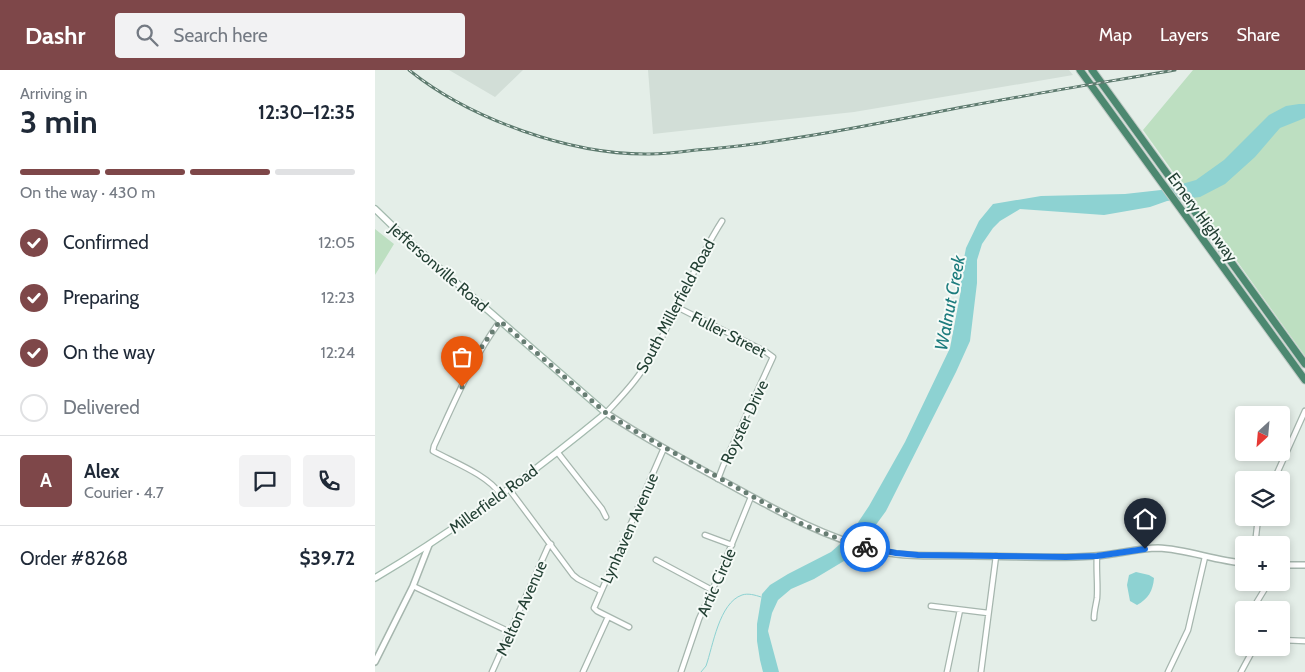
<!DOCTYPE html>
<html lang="en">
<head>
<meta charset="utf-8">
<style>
	:root { --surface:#fff; --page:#f2f2f3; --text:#1f2937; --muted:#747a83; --line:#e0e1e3; --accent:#7e4749 }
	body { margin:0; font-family:Cabin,sans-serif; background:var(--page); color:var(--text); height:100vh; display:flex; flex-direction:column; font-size:19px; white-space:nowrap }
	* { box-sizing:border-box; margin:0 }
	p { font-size:16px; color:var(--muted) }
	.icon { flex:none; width:28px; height:28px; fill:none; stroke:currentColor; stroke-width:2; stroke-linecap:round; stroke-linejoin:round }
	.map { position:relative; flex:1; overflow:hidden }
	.panel { display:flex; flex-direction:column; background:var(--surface); width:375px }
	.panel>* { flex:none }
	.needle { width:32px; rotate:206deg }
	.controls { position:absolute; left:860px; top:336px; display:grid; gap:10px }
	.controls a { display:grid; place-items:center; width:55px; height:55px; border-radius:5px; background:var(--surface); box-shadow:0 2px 8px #0003; font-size:25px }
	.pin { position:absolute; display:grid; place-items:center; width:42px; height:42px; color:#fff; margin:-51px -21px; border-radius:50% 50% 50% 0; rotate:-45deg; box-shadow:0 0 5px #0007 }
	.pin .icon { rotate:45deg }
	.courier { position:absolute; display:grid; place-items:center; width:50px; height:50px; margin:-25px; border:4px solid #1a73e8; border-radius:50%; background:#fff; color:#222; box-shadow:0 1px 6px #0007 }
	.head em { font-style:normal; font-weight:700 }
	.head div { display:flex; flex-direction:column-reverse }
	.head { display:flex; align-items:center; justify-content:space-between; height:85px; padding:0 20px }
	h1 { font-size:32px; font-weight:700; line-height:38px }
	.bar { display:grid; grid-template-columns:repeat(4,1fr); gap:8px 5px; align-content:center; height:60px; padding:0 20px }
	.bar i { height:6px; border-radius:4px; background:var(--line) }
	.bar .selected { background:var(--accent) }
	.bar p { grid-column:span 4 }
	.line { display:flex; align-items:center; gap:12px; padding:0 20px; border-top:1px solid var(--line) }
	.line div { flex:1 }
	.round { display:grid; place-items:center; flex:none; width:52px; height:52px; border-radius:5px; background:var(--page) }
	ol { padding:0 20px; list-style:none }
	li { display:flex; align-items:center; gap:15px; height:55px }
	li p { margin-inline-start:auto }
	li .icon { padding:5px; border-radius:50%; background:var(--accent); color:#fff; stroke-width:4 }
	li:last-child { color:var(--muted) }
	li i { width:28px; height:28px; border:2px solid var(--line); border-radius:50% }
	header { display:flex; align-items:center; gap:30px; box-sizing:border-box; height:70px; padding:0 25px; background:var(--accent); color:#fff }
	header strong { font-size:24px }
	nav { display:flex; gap:28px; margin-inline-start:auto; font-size:18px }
	.search { width:350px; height:45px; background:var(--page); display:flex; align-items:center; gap:12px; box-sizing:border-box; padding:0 18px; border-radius:5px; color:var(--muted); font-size:19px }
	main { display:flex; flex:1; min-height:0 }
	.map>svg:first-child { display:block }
	.built { fill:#d2ded7 }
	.green { fill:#bddfc1 }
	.water { fill:#8dd2d2 }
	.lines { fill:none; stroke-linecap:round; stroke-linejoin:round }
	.stream { stroke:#8dd2d2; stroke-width:1 }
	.minor-casing { stroke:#a6b6ae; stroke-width:7 }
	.tertiary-casing { stroke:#a6b6ae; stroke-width:8 }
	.secondary-casing { stroke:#a3baae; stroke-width:8 }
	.trunk-casing { stroke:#c1cac6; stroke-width:9 }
	.minor { stroke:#fff; stroke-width:4.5 }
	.tertiary { stroke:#fff; stroke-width:5 }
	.secondary { stroke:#fff; stroke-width:5.5 }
	.trunk { stroke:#4c8870; stroke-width:7 }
	.rail-casing { stroke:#5e7b6f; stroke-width:3 }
	.rail { stroke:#f5faf7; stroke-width:1; stroke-dasharray:4; stroke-linecap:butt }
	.done { stroke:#677d73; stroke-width:5; stroke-dasharray:0 9 }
	.route { stroke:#1a73e8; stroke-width:6 }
	.labels { text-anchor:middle; stroke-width:4; stroke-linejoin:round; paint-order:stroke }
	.street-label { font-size:16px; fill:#234034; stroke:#f5faf7 }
	.water-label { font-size:18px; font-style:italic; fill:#1d7c7d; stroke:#f5faf7 }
</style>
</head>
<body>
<header>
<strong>Dashr</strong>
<div class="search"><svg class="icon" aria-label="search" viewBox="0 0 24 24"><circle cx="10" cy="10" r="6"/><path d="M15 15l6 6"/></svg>Search here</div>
<nav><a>Map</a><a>Layers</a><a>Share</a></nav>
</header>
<main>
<section class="panel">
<div class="head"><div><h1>3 min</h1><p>Arriving in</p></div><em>12:30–12:35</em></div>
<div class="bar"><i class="selected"></i><i class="selected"></i><i class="selected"></i><i></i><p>On the way · 430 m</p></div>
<ol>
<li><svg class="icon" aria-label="check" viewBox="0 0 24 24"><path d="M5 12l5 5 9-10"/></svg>Confirmed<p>12:05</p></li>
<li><svg class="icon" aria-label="check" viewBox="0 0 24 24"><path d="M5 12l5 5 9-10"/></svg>Preparing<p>12:23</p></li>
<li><svg class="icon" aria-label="check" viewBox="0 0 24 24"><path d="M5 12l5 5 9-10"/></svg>On the way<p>12:24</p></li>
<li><i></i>Delivered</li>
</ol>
<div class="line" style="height:90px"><b class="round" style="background:var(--accent);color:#fff">A</b><div><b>Alex</b><p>Courier · 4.7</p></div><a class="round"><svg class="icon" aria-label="chat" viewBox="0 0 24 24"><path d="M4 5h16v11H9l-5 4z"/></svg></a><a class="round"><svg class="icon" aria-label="phone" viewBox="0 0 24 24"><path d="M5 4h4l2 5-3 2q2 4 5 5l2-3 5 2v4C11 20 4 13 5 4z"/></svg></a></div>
<div class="line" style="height:65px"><div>Order #8268</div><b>$39.72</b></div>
</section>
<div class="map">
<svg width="930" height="602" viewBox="0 0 930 602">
	<rect width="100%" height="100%" fill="#e4eee8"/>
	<path class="built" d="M74 0H148L120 27Z
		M273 0H694L698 5 479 42 278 64Z"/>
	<path class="green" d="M818 0H930V286L768 60Z
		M0 159 19 174 0 205Z"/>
	<path class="water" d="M924 34H930V48L905 58 880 87 850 114 825 127 792 131 775 137 729 145 645 139 625 151 618 158 607 174 602 190V213L595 271 581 302 511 441 479 485 439 509 416 519 403 530 397 543 393 561 404 602H388L385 590 382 571V554L387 524 395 515 413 504 456 482 474 466 494 436 530 372 575 278 586 220V204L591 178 604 151 618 134 666 126 750 124 786 120 821 110 849 90 894 45 911 36Z
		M761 502 774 505 779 508C778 521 773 529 762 535L755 531 752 515 754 505Z"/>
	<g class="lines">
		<path class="stream" d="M326 602 331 596C338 576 344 533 367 525 373 523 380 525 386 527"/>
		<defs>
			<path id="minor" d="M302 237 391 282 398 287 348 396 343 409
				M231 343C243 330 256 317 266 302 298 255 316 199 347 151
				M183 383 227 439 231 447
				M899 410 930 341
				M134 419 198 505 203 509 226 521
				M125 424C113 405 78 392 58 381L59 376C79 333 97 289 125 251
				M330 465 357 475
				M880 475 883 448
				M281 490 337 520
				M38 516 135 562
				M556 536 613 543
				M877 540 894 512
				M719 548C719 541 721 535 722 528 723 514 721 500 722 486
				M254 557 222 541 219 538 289 378
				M906 570 930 571
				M117 602 173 477 176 474
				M208 602 233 547
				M306 602 324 549 345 503 376 427
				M572 602 585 540
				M606 602 621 486
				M793 602 813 560 830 487
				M866 602 879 578"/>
			<path id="tertiary" d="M231 343C273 370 316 394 359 417 406 443 451 468 504 481 534 488 567 485 598 486 639 486 679 489 719 486 741 485 762 478 783 478 812 479 840 491 869 493
				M906 495H930
				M0 592 38 516 54 475"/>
			<path id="secondary" d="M0 139 30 168 231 343C158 403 81 460 0 508"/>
			<path id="trunk" d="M705 0 930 310
				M717 0 930 294"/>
		</defs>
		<use href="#minor" class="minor-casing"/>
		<use href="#tertiary" class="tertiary-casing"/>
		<use href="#secondary" class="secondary-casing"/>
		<use href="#trunk" class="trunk-casing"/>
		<use href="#minor" class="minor"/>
		<use href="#tertiary" class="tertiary"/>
		<use href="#secondary" class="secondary"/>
		<use href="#trunk" class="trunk"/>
		<defs>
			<path id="rail" d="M34 0C95 49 195 85 274 84 290 84 306 82 321 80 401 74 479 58 557 43 638 27 719 14 800 0"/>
		</defs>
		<use href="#rail" class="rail-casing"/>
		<use href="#rail" class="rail"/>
	</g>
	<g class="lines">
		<path class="done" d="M87 317 106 278 125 251 231 343 258 360 427 454 467 470 490 477"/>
		<path class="route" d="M490 477 521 483 543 485 691 487 722 486 770 479"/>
	</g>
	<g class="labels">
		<g class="street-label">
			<text transform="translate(828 147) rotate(54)" y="6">Emery Highway</text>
			<text transform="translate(64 197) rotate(41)" y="6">Jeffersonville Road</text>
			<text transform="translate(300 236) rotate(-62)" y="6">South Millerfield Road</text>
			<text transform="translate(354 264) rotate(27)" y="6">Fuller Street</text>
			<text transform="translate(369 352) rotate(-65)" y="6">Royster Drive</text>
			<text transform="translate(118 429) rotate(-36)" y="6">Millerfield Road</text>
			<text transform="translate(254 458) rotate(-66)" y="6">Lynhaven Avenue</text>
			<text transform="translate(341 512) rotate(-66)" y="6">Artic Circle</text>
			<text transform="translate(146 538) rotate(-66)" y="6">Melton Avenue</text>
		</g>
		<g class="water-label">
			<text transform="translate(575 233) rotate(-79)" y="6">Walnut Creek</text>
		</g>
	</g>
</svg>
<div class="controls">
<a><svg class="needle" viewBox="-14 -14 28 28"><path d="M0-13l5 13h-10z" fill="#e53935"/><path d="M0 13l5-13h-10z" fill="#747a83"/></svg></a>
<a><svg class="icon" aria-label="layers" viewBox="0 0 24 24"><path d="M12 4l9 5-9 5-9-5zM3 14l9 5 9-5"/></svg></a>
<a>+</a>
<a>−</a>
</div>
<div class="pin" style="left:87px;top:317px;background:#ea580c"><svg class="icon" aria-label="bag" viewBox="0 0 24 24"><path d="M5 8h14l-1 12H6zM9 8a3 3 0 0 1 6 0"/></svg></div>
<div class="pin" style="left:770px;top:479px;background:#1f2937"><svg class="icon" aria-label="home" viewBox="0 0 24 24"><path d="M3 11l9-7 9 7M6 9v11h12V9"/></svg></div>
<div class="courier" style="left:490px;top:477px"><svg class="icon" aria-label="bike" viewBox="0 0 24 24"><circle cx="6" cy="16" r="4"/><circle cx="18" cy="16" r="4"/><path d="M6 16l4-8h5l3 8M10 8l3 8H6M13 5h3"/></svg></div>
</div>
</main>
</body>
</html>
